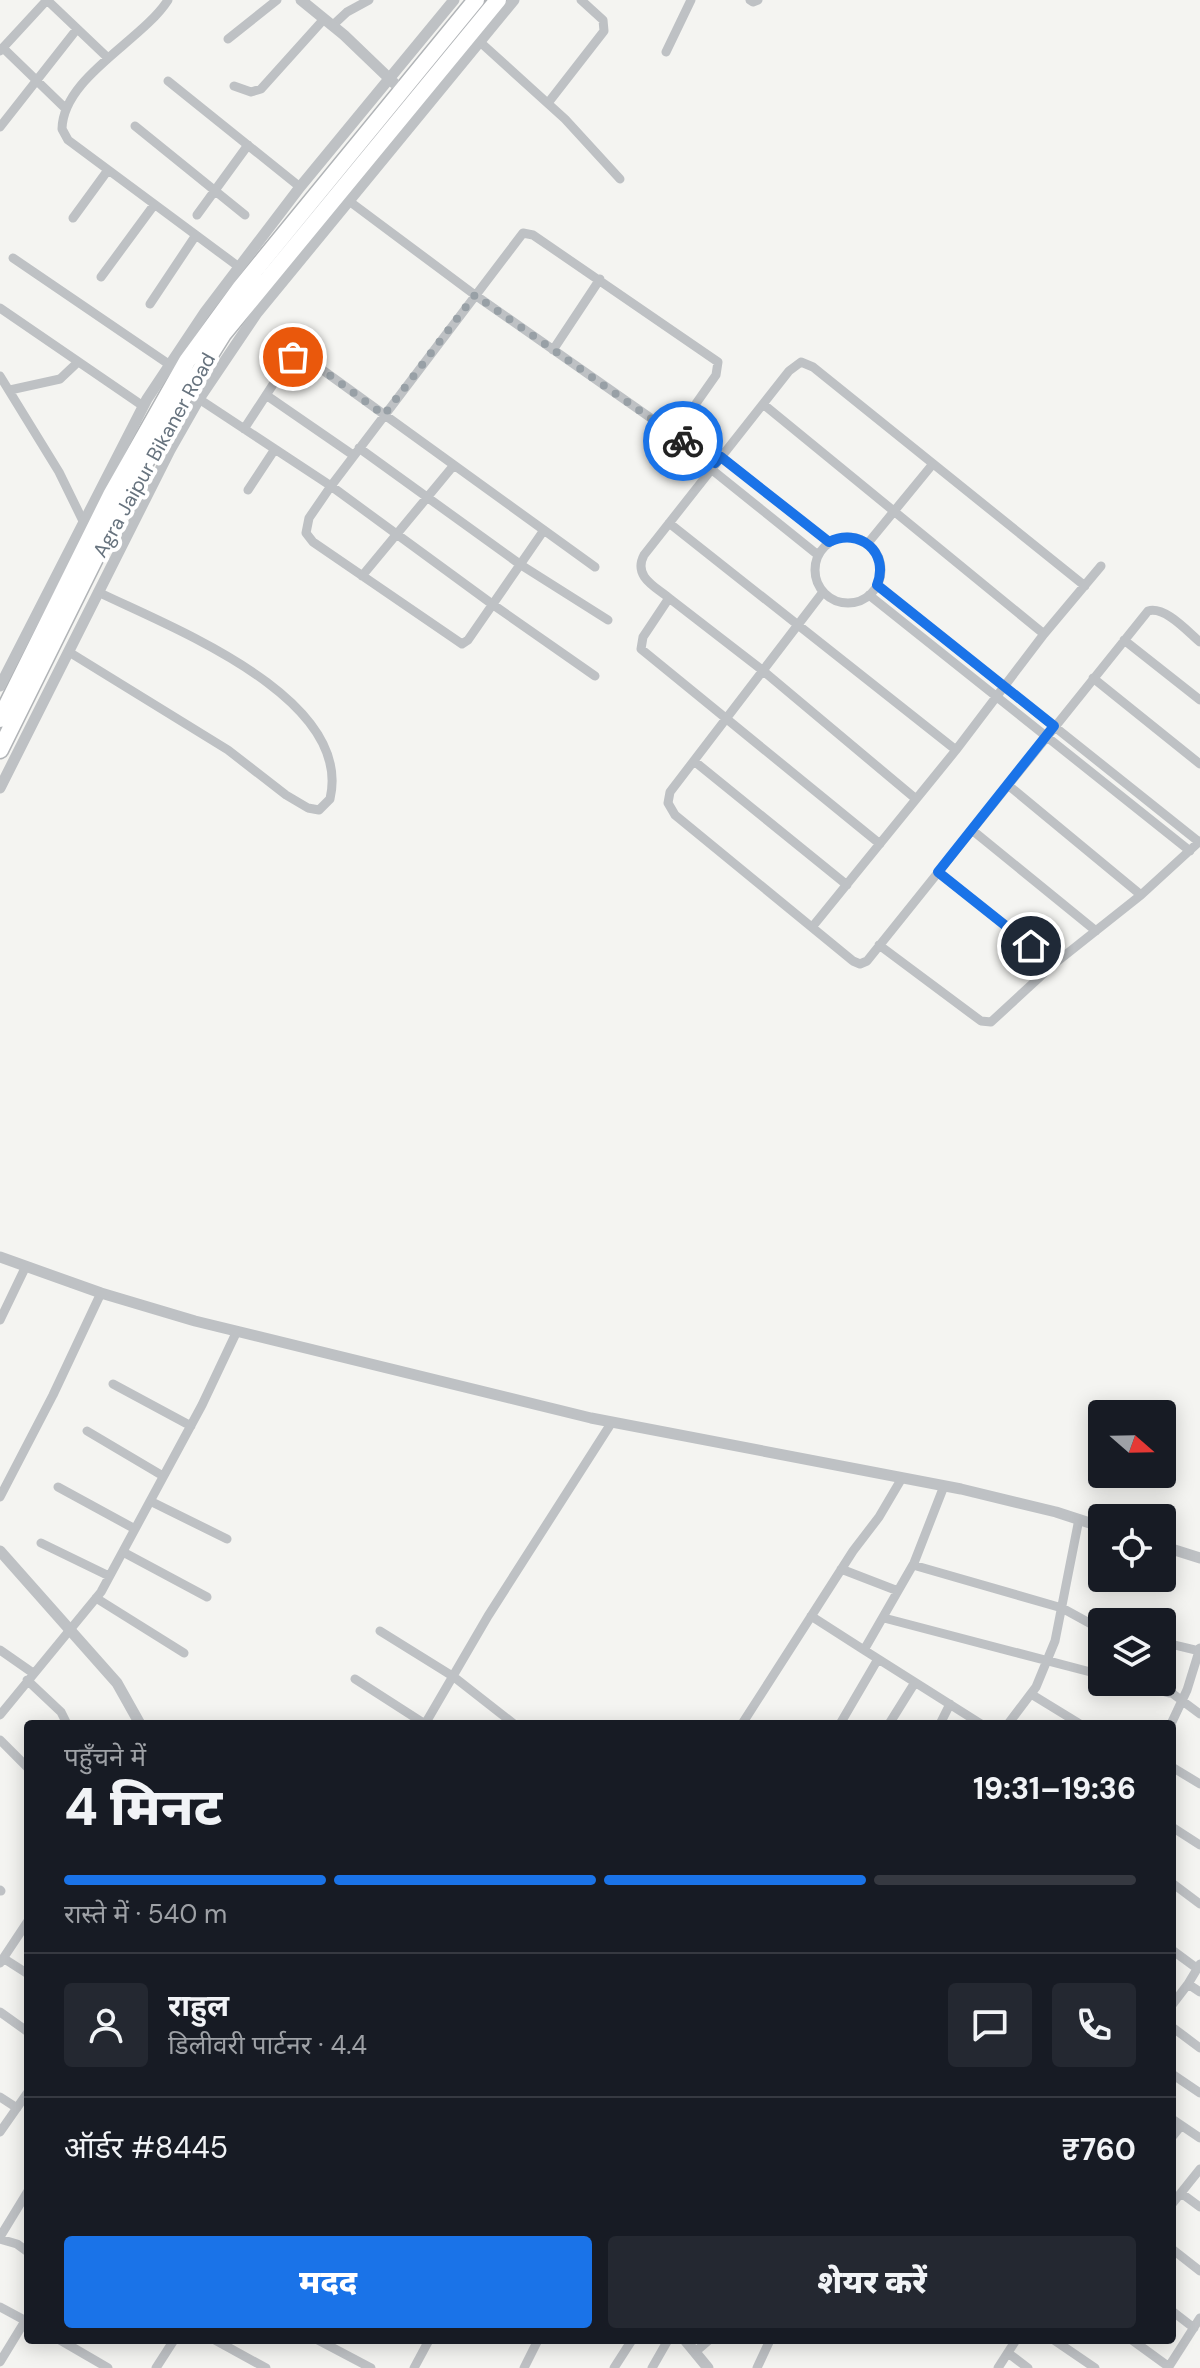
<!DOCTYPE html>
<html lang="hi">
<head>
<meta charset="utf-8">
<style>
	:root { --surface:#171b24; --page:#242831; --text:#f1f3f6; --muted:#9ea1a6; --line:#363941; --accent:#1a73e8 }
	body { margin:0; font-family:"DM Sans","Noto Sans Devanagari",sans-serif; background:var(--page); color:var(--text); height:100vh; display:flex; flex-direction:column; font-size:30px; white-space:nowrap }
	* { box-sizing:border-box; margin:0 }
	p { font-size:26px; color:var(--muted) }
	.icon { flex:none; width:44px; height:44px; fill:none; stroke:currentColor; stroke-width:2; stroke-linecap:round; stroke-linejoin:round }
	.map { position:relative; flex:1; overflow:hidden }
	.drawer { position:absolute; left:24px; top:1720px; width:1152px; height:624px; display:flex; flex-direction:column; background:var(--surface); border-radius:8px; box-shadow:0 4px 20px #0003 }
	.drawer>* { flex:none }
	.needle { width:52px; rotate:110deg }
	.controls { position:absolute; left:1088px; top:1400px; display:grid; gap:16px }
	.controls a { display:grid; place-items:center; width:88px; height:88px; border-radius:8px; background:var(--surface); box-shadow:0 4px 20px #0003; font-size:40px }
	.pin { position:absolute; display:grid; place-items:center; width:68px; height:68px; color:#fff; margin:-34px; border:4px solid #fff; border-radius:50%; box-shadow:0 2px 8px #0007 }
	.courier { position:absolute; display:grid; place-items:center; width:80px; height:80px; margin:-40px; border:6px solid #1a73e8; border-radius:50%; background:#fff; color:#222; box-shadow:0 2px 10px #0007 }
	.headline em { font-style:normal; font-weight:800 }
	.headline div { display:flex; flex-direction:column-reverse }
	.headline { display:flex; align-items:center; justify-content:space-between; height:136px; padding:0 40px }
	h1 { font-size:52px; font-weight:800; line-height:60px }
	.bar { display:grid; grid-template-columns:repeat(4,1fr); gap:12px 8px; align-content:center; height:96px; padding:0 40px }
	.bar i { height:10px; border-radius:6px; background:var(--line) }
	.bar .current { background:var(--accent) }
	.bar p { grid-column:span 4 }
	.line { display:flex; align-items:center; gap:20px; padding:0 40px; border-top:2px solid var(--line) }
	.line div { flex:1 }
	.round { display:grid; place-items:center; flex:none; width:84px; height:84px; border-radius:8px; background:var(--page) }
	.cta { display:flex; gap:16px; margin-top:auto; padding:16px 40px }
	.cta a { flex:1; height:92px; border-radius:8px; background:var(--accent); color:#fff; font-size:32px; font-weight:800; line-height:92px; text-align:center }
	.cta a+a { background:var(--page); color:var(--text) }
	.map>svg:first-child { display:block }
	.lines { fill:none; stroke-linecap:round; stroke-linejoin:round }
	.trunk-casing { stroke:#b1b4b7; stroke-width:19 }
	.minor { stroke:#bec1c4; stroke-width:9 }
	.tertiary { stroke:#bec1c4; stroke-width:11 }
	.trunk { stroke:#fff; stroke-width:16 }
	.done { stroke:#98a0a6; stroke-width:8; stroke-dasharray:0 14.4 }
	.route { stroke:#1a73e8; stroke-width:10 }
	.labels { text-anchor:middle; stroke-width:8; stroke-linejoin:round; paint-order:stroke }
	.street-label { font-size:20px; fill:#67737e; stroke:#fff }
</style>
</head>
<body>
<div class="map">
<svg width="1200" height="2368" viewBox="0 0 1200 2368">
	<rect width="100%" height="100%" fill="#f4f4f1"/>
	<g class="lines">
		<defs>
			<path id="trunk" d="M0 719 111 495 187 361 241 287 476 0
				M0 750 125 498 170 419 223 334 498 0"/>
		</defs>
		<use href="#trunk" class="trunk-casing"/>
		<path class="minor" d="M47 0 108 58
			M168 0C142 41 63 77 62 129L68 140 239 267
			M750 0 753 2 758 0
			M332 26 347 12 369 0
			M228 39 277 0
			M480 42 565 119 620 179
			M3 48 66 109
			M0 51 47 0
			M666 52 691 0
			M168 81 300 187
			M234 86 251 92 261 89 324 19
			M548 103 604 31 603 20 581 0
			M135 126 245 215
			M0 127 77 29
			M349 201 475 295 715 463
			M197 215 248 145
			M73 218 108 170
			M13 258 170 365
			M101 277 154 205
			M150 304 196 235
			M0 308 143 406
			M553 350 600 279
			M0 376 59 472 83 521
			M10 390 60 379 78 362
			M266 395 353 455
			M199 399 331 486 492 604 595 676
			M763 404 1044 634
			M244 429 287 363 296 355 306 358 595 567
			M359 448 521 565 608 620
			M721 457 829 542
			M711 469 818 555
			M248 490 275 449
			M669 523 956 750
			M544 530 468 640 462 644 313 542 306 533 309 518 331 486 523 233 533 235 718 362 716 375 674 435
			M815 570a33 33 0 1 1 66 0a33 33 0 1 1-66 0Z
			M868 543 932 465
			M362 576 454 465
			M877 585 1199 842
			M823 592 670 792 668 803 675 815 853 961 860 964 867 961 1148 611C1165 606 1187 631 1200 642
			M869 595 1190 851
			M669 598 762 670 916 799
			M1124 640 1200 700
			M69 652 228 750 286 795 308 808 319 810 330 799C354 697 170 627 98 592
			M1093 678 1200 764
			M694 761 847 885
			M1008 785 1141 895
			M972 830 1096 931
			M880 844 641 649 643 637 669 598C654 586 633 576 644 555L789 371 801 362 813 367 1085 586
			M938 872 1054 964
			M813 926 956 750 1044 634 1101 566
			M879 945 981 1021 991 1022 1054 964 1141 895 1200 841
			M0 1320 26 1266
			M113 1384 191 1426
			M87 1431 163 1476
			M944 1486 914 1563 864 1650 981 1724
			M58 1487 135 1529
			M0 1497 53 1395 101 1293
			M150 1501 227 1539
			M41 1543 109 1576
			M123 1552 207 1597
			M913 1565 1062 1608 1102 1630
			M841 1569 898 1591
			M96 1598 184 1653
			M811 1616 864 1650
			M884 1618 1102 1675
			M380 1631 454 1677 514 1724
			M1162 1642 1199 1651
			M0 1650 33 1673
			M355 1679 425 1724 488 1616 612 1422
			M27 1680 61 1712 67 1724
			M1127 1682 1169 1693
			M1157 1682 1200 1714
			M1031 1694 1080 1724
			M0 1715 101 1592 202 1405 237 1331
			M742 1724 853 1551 879 1517 902 1478
			M840 1724 878 1659
			M889 1724 914 1684
			M940 1724 950 1704
			M1008 1724 1036 1687 1055 1641 1079 1519
			M1171 1724 1187 1690 1200 1648
			M0 1740 28 1768
			M1172 1767 1200 1784
			M1172 1827 1200 1845
			M1172 1883 1200 1904
			M0 1890 1 1891
			M1172 1950 1198 1969
			M3 1958 28 1974
			M0 1963 28 1921
			M1200 1964 1188 1984 1200 1992
			M1172 2005 1188 1984
			M0 2012 28 2032
			M1172 2027 1200 2048
			M1172 2074 1200 2093
			M0 2097 17 2108
			M1172 2119 1200 2138
			M0 2132 28 2092
			M1172 2137 1181 2126
			M1181 2193 1200 2207
			M1172 2204 1200 2169
			M0 2237 28 2191
			M0 2239 17 2244 28 2252
			M1172 2249 1200 2271
			M0 2307 28 2322
			M1172 2311 1194 2328
			M60 2340 108 2368
			M215 2340 266 2368
			M318 2340 371 2368
			M1054 2340 1095 2368
			M1132 2340 1169 2367
			M695 2352 709 2340
			M1008 2353 1028 2368
			M0 2362 25 2321
			M156 2368 174 2340
			M414 2368 429 2340
			M524 2368 538 2340
			M614 2368 632 2340
			M652 2368 668 2340
			M757 2368 770 2340
			M998 2368 1016 2340
			M1168 2368 1200 2318"/>
		<path class="tertiary" d="M301 0 344 35 394 83
			M0 686 147 399 205 312 300 187 454 0
			M0 788 170 450 199 399 257 313 514 0
			M0 1257 101 1293 195 1321 591 1418 961 1489 1056 1512 1102 1527
			M1162 1546 1200 1558
			M0 1551 117 1683 140 1724
			M685 2340 708 2368"/>
		<use href="#trunk" class="trunk"/>
	</g>
	<g class="lines">
		<path class="done" d="M293 357 306 358 384 415 475 295 683 441"/>
		<path class="route" d="M683 441 715 463 721 457 829 542C859 527 890 552 877 585L1054 726 938 872 1031 946"/>
	</g>
	<g class="labels">
		<g class="street-label">
			<text transform="translate(154 455) rotate(-61)" y="7">Agra Jaipur Bikaner Road</text>
		</g>
	</g>
</svg>
<div class="controls">
<a><svg class="needle" viewBox="-14 -14 28 28"><path d="M0-13l5 13h-10z" fill="#e53935"/><path d="M0 13l5-13h-10z" fill="#9ea1a6"/></svg></a>
<a><svg class="icon" aria-label="locate" viewBox="0 0 24 24"><circle cx="12" cy="12" r="6"/><path d="M12 2v4M12 18v4M2 12h4M18 12h4"/></svg></a>
<a><svg class="icon" aria-label="layers" viewBox="0 0 24 24"><path d="M12 4l9 5-9 5-9-5zM3 14l9 5 9-5"/></svg></a>
</div>
<div class="pin" style="left:293px;top:357px;background:#ea580c"><svg class="icon" aria-label="bag" viewBox="0 0 24 24"><path d="M5 8h14l-1 12H6zM9 8a3 3 0 0 1 6 0"/></svg></div>
<div class="pin" style="left:1031px;top:946px;background:#1f2937"><svg class="icon" aria-label="home" viewBox="0 0 24 24"><path d="M3 11l9-7 9 7M6 9v11h12V9"/></svg></div>
<div class="courier" style="left:683px;top:441px"><svg class="icon" aria-label="bike" viewBox="0 0 24 24"><circle cx="6" cy="16" r="4"/><circle cx="18" cy="16" r="4"/><path d="M6 16l4-8h5l3 8M10 8l3 8H6M13 5h3"/></svg></div>
<section class="drawer">
<div class="headline"><div><h1>4 मिनट</h1><p>पहुँचने में</p></div><em>19:31–19:36</em></div>
<div class="bar"><i class="current"></i><i class="current"></i><i class="current"></i><i></i><p>रास्ते में · 540 m</p></div>
<div class="line" style="height:144px"><a class="round"><svg class="icon" aria-label="person" viewBox="0 0 24 24"><circle cx="12" cy="8" r="4"/><path d="M4 21q1-7 8-7t8 7"/></svg></a><div><b>राहुल</b><p>डिलीवरी पार्टनर · 4.4</p></div><a class="round"><svg class="icon" aria-label="chat" viewBox="0 0 24 24"><path d="M4 5h16v11H9l-5 4z"/></svg></a><a class="round"><svg class="icon" aria-label="phone" viewBox="0 0 24 24"><path d="M5 4h4l2 5-3 2q2 4 5 5l2-3 5 2v4C11 20 4 13 5 4z"/></svg></a></div>
<div class="line" style="height:104px"><div>ऑर्डर #8445</div><b>₹760</b></div>
<div class="cta"><a>मदद</a><a>शेयर करें</a></div>
</section>
</div>
</body>
</html>
